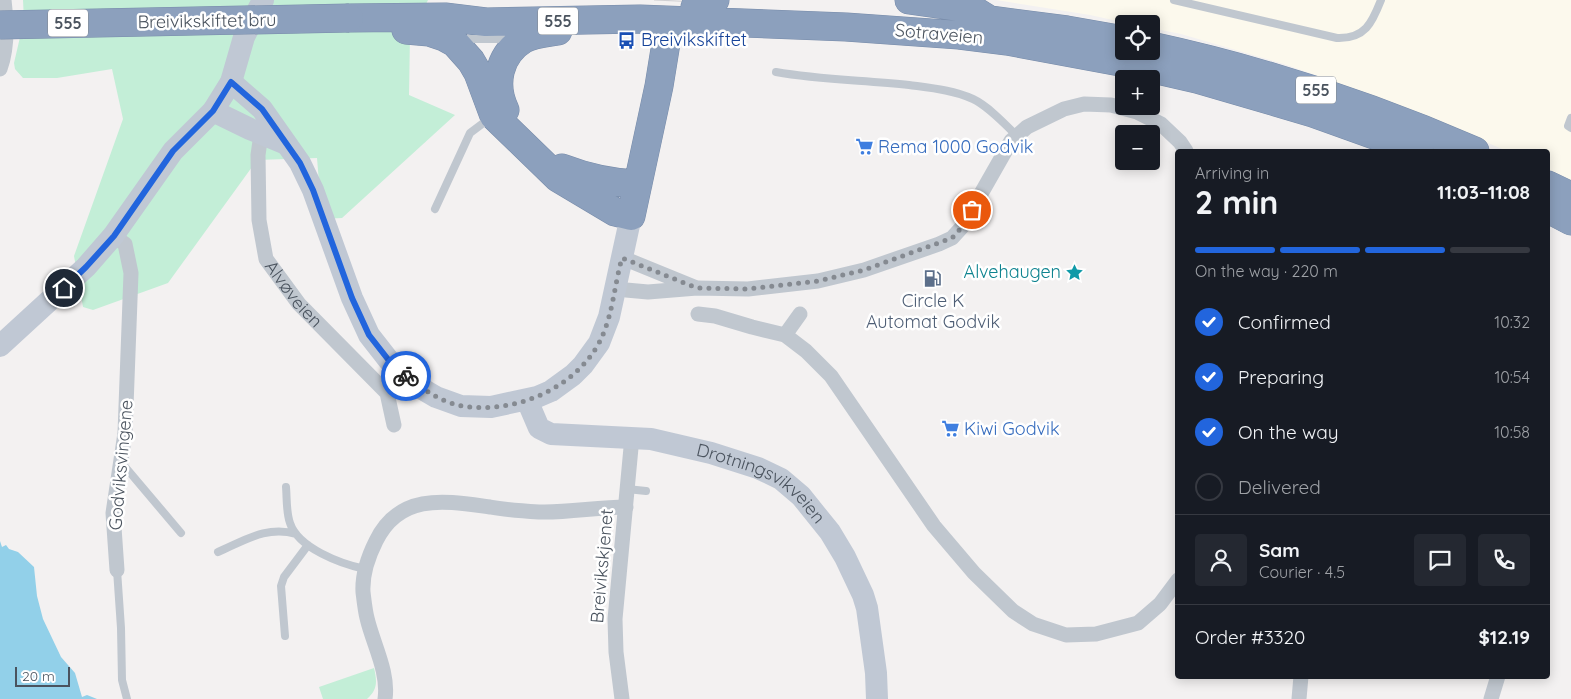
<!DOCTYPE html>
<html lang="en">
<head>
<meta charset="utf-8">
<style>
	:root { --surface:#171b24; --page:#242831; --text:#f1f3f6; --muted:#9ea1a6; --line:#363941; --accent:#2265dd }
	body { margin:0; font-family:Quicksand,sans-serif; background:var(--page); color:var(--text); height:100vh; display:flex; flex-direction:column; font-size:19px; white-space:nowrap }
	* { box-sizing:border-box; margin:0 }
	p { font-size:16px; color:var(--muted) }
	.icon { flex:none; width:28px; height:28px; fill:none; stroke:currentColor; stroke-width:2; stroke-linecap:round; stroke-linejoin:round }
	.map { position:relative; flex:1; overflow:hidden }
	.details { position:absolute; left:1175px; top:149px; width:375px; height:530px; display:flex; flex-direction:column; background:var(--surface); border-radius:5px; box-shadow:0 2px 12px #0003 }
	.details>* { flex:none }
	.tools { position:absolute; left:1115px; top:15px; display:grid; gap:10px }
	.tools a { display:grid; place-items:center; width:45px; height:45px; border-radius:5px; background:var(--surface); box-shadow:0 2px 12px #0003; font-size:25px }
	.scale { position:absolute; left:15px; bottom:12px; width:55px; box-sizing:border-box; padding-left:5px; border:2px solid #4a535e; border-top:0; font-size:14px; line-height:18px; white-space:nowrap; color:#4a535e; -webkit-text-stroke:4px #fff; paint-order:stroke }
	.pin { position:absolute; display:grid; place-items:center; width:42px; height:42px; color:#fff; margin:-21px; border:2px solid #fff; border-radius:50%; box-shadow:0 1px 5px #0007 }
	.courier { position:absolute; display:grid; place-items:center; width:50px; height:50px; margin:-25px; border:4px solid #2265dd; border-radius:50%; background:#fff; color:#222; box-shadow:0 1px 6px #0007 }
	.head em { font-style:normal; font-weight:700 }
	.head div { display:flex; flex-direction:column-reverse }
	.head { display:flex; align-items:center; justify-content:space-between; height:85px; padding:0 20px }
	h1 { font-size:32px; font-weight:700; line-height:38px }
	.bar { display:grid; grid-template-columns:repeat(4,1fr); gap:8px 5px; align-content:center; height:60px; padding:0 20px }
	.bar i { height:6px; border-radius:4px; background:var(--line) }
	.bar .selected { background:var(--accent) }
	.bar p { grid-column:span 4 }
	.line { display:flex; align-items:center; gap:12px; padding:0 20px; border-top:1px solid var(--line) }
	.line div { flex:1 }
	.round { display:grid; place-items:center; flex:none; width:52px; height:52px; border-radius:5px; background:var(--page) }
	ol { padding:0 20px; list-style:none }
	li { display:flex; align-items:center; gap:15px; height:55px }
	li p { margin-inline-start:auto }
	li .icon { padding:5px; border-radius:50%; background:var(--accent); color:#fff; stroke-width:4 }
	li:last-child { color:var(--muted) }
	li i { width:28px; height:28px; border:2px solid var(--line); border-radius:50% }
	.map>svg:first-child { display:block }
	.commercial { fill:#fcf9ed }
	.green { fill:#c3eed7 }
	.water { fill:#92d0e9 }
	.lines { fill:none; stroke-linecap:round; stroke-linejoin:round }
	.highway-tunnel { stroke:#d1d1d4; stroke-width:28; stroke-dasharray:28 14; stroke-linecap:butt }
	.highway-casing { stroke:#778ba9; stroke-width:29 }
	.lane { stroke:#c0c7cf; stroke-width:8 }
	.street { stroke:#c0c7cf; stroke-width:15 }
	.secondary { stroke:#c0c8d4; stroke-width:22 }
	.highway { stroke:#8ca0bd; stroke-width:28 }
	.highway-bridge-casing { stroke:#778ba9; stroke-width:29; stroke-linecap:butt }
	.highway-bridge { stroke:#8ca0bd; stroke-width:28 }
	.done { stroke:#858a91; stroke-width:5; stroke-dasharray:0 9 }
	.route { stroke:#2265dd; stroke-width:6 }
	.labels { text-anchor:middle; stroke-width:5; stroke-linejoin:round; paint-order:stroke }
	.shield { fill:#fff; stroke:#80878e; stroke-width:1 }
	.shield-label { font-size:16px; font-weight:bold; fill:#4a535e }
	.street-label { font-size:18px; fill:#4a535e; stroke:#fff }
	.transit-label { font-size:18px; fill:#164399; stroke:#fff; text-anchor:start }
	.shop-label { font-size:18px; fill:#366cbe; stroke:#fff; text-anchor:start }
	.culture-label { font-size:18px; fill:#0d838f; stroke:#fff; text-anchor:end }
	.service-label { font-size:18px; fill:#4e5e75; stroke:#fff }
</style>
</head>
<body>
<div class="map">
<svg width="1571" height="699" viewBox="0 0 1571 699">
	<rect width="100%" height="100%" fill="#f3f1f1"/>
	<path class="commercial" d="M996 0H1571V182L1548 170V151H1507L1389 101 1284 64 1181 34 1151 28V24H1131L1090 15Z"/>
	<path class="green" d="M23 0H428L410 36 409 95 455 115 342 218 322 219 317 158 257 160 168 283 93 310 83 307 74 256 123 119 112 69 57 78H23L15 69 14 63 24 20Z
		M374 668C377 681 378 689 367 699H323L319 687Z"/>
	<path class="water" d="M0 541 2 547 6 545 9 549 18 552 34 567 37 596 43 619 61 657 75 673 82 697 87 695 97 699H0Z"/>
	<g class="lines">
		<path class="highway-tunnel" d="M666 43 668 0"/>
		<defs>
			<path id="highway" d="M909 0 972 9 990 20
				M695 7 715 0
				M349 18 445 17 486 22 640 19 846 27 959 35 1007 41 1136 65 1197 79 1313 113 1419 151
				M990 20 1067 30 1124 40
				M406 30 429 32 444 37 455 43 471 61 478 73 494 116 558 178 615 212 631 216 659 86 666 43
				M1151 46C1262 70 1371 106 1475 151
				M505 110C493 85 498 55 524 39 534 34 547 33 558 31
				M562 168C588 178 610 183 638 184
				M1548 185 1571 196
				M1548 209 1571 221"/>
		</defs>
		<use href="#highway" class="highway-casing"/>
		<path class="lane" d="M1174 0 1337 38C1365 39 1372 23 1381 0
			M461 39H512
			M776 72C820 80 865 80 909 85 931 88 953 90 973 99 988 106 1005 124 1017 136
			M1571 118 1568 126 1571 128
			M435 209 470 133 490 118
			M121 462 181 533
			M286 487C287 498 286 512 290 523 298 548 341 564 365 569
			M627 489 646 491
			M218 552C244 541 267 525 296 534
			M117 570 121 628 122 680 127 699
			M285 636 281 586 284 577 308 545"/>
		<g class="street">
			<path d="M0 69C8 47 7 23 4 0"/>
			<path id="s1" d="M266 127 261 134 258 155 259 220 266 259 299 304 387 393 394 425"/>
			<path d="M113 236 125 244 131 273 125 433 113 513 117 570"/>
			<path d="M623 258 694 287"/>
			<path d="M616 288 626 290 648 292 697 288 748 289 818 281 864 270 939 244 952 238 962 227 1011 141 1027 127 1064 109 1084 104 1111 105 1137 112 1161 124 1180 142 1186 151"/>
			<path d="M698 314 715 316 752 327 785 335 806 351 831 376 934 526 974 573 1013 611 1033 624 1066 635 1096 634 1138 623 1160 604 1178 580"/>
			<path d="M785 335 800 314"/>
			<path d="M385 699C389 672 373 644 367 618 365 610 364 600 363 592 362 574 368 557 376 541 400 492 446 501 490 507 506 510 522 511 539 512 568 513 597 507 626 507"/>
			<path d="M622 699 616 652 615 619 632 437"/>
			<path d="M1299 699 1301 676"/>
			<path d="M1491 699 1498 676"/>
		</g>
		<g class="secondary">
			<path d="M231 82 262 109 300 163 313 190 352 298 369 335 394 367 424 390 436 397 461 406 491 407 537 397 551 391 573 375 583 365 599 343 609 317 631 216"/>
			<path d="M213 111 250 129 284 143"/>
			<path d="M0 346 86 267 113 236 173 151 213 111 231 82 244 37 263 0"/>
			<path id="s2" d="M527 400 539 428 551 434 651 439 711 453 758 468 781 479 801 496 830 532 845 557 863 595 867 608 876 673 877 699"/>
		</g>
		<use href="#highway" class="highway"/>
		<defs>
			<path id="highway-bridge" d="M0 25 349 18"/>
		</defs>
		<use href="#highway-bridge" class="highway-bridge-casing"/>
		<use href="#highway-bridge" class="highway-bridge"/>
	</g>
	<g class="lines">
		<path class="done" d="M406 376C423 389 440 402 462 406 514 414 573 390 599 343 613 316 614 286 622 258L697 288 748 289 818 281 864 270 952 238 962 227 972 210"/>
		<path class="route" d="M64 288 86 267 114 236 173 151 213 111 231 82 262 109 300 163 313 190 352 298 369 335 394 367 406 376"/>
	</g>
	<defs>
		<symbol id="bus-bare" viewBox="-9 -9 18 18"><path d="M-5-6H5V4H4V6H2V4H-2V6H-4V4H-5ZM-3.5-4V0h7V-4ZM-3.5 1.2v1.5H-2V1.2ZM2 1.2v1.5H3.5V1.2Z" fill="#1a4fb4" stroke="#fff" stroke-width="2.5" paint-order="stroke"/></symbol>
		<symbol id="supermarket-bare" viewBox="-9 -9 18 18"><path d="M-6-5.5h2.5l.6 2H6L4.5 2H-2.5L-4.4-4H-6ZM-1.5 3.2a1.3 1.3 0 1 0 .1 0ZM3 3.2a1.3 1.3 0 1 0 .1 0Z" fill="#3f7fe0" stroke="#fff" stroke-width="2.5" paint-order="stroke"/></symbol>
		<symbol id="sight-bare" viewBox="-9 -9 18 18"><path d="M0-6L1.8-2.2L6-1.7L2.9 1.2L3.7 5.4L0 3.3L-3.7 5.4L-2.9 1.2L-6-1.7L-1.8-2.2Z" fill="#0f9aa8" stroke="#fff" stroke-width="2.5" paint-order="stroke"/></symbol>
		<symbol id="fuel-bare" viewBox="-9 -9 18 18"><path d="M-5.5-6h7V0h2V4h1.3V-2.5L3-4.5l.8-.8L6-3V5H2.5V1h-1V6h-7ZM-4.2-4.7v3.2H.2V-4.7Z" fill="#5c6f8a" stroke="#fff" stroke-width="2.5" paint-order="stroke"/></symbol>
	</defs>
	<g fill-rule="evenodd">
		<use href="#bus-bare" x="614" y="28" width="25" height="25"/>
		<use href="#supermarket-bare" x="852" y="134" width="25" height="25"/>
		<use href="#sight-bare" x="1062" y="260" width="25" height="25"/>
		<use href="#fuel-bare" x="920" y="266" width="25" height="25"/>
		<use href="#supermarket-bare" x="938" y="416" width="25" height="25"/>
	</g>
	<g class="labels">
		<g class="shield">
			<rect x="538" y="7.5" width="40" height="27" rx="4"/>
			<rect x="48" y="9.5" width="40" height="27" rx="4"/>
			<rect x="1296" y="76.5" width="40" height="27" rx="4"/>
		</g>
		<g class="shield-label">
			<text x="558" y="27">555</text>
			<text x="68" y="29">555</text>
			<text x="1316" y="96">555</text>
		</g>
		<g class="street-label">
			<text transform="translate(207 21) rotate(-1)" y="6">Breivikskiftet bru</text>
			<text transform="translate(939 34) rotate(5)" y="6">Sotraveien</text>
			<text dy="6" stroke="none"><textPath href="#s1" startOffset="179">Alvøveien</textPath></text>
			<text transform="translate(121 465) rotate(-85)" y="6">Godviksvingene</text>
			<text dy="6" stroke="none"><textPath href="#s2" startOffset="265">Drotningsvikveien</textPath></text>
			<text transform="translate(602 566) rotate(-85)" y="6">Breivikskjenet</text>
		</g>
		<g class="transit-label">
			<text x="641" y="46">Breivikskiftet</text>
		</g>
		<g class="shop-label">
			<text x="878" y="153">Rema 1000 Godvik</text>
			<text x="964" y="435">Kiwi Godvik</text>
		</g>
		<g class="culture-label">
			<text x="1061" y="278">Alvehaugen</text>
		</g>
		<g class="service-label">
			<text x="933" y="307">Circle K<tspan x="933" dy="21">Automat Godvik</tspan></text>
		</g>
	</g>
</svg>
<div class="tools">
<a><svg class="icon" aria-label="locate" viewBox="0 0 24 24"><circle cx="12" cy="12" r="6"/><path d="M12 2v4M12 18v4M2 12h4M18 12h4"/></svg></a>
<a>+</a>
<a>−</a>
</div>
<div class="scale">20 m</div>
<div class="pin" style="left:972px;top:210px;background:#ea580c"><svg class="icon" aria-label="bag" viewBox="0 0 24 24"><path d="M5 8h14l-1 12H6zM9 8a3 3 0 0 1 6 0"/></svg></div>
<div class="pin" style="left:64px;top:288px;background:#1f2937"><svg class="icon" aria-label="home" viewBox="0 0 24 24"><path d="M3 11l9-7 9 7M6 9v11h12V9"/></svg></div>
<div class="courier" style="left:406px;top:376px"><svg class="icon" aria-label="bike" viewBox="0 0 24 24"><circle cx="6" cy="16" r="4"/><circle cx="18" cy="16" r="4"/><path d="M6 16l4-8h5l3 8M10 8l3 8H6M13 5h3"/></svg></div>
<section class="details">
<div class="head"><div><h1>2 min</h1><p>Arriving in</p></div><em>11:03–11:08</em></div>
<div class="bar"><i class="selected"></i><i class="selected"></i><i class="selected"></i><i></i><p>On the way · 220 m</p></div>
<ol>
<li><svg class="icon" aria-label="check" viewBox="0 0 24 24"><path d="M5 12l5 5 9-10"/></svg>Confirmed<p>10:32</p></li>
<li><svg class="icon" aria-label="check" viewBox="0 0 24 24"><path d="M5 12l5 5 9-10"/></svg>Preparing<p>10:54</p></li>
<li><svg class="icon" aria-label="check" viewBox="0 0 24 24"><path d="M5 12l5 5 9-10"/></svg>On the way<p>10:58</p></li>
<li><i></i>Delivered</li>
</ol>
<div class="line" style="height:90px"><a class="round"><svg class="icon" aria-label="person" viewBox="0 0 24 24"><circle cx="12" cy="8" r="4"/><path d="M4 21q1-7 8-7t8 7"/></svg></a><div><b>Sam</b><p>Courier · 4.5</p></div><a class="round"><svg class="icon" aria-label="chat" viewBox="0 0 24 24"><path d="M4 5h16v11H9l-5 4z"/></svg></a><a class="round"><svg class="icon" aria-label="phone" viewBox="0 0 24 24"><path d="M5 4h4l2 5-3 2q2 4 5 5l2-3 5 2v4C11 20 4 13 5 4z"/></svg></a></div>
<div class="line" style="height:65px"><div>Order #3320</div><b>$12.19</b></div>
</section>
</div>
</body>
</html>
